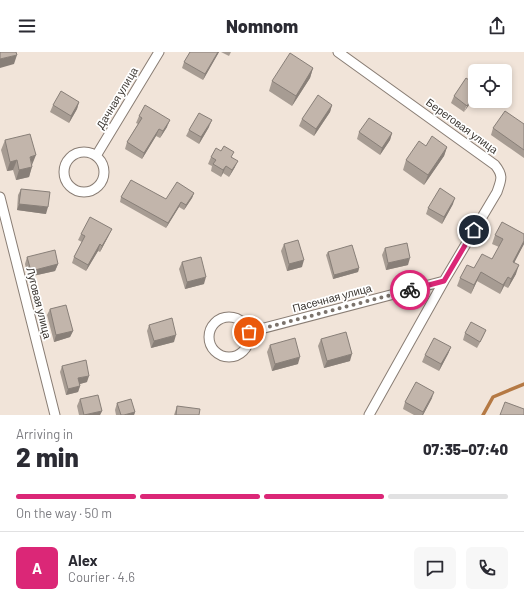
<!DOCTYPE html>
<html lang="en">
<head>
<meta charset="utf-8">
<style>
	:root { --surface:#fff; --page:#f7f7f7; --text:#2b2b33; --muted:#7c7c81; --line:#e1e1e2; --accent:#db2777 }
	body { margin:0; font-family:Barlow,sans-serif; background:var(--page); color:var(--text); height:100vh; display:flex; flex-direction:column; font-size:15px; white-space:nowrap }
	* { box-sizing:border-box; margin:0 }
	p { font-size:13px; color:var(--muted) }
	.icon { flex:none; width:22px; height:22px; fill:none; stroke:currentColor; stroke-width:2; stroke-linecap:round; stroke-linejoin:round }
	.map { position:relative; height:363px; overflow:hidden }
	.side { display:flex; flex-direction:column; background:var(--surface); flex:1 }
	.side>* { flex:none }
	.fabs { position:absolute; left:468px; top:12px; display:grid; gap:8px }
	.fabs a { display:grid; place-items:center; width:44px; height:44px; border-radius:6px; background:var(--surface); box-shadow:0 2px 6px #0003; font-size:20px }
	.pin { position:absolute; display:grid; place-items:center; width:34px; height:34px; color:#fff; margin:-17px; border:2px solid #fff; border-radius:50%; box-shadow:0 1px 4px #0007 }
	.courier { position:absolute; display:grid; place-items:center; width:40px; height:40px; margin:-20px; border:3px solid #db2777; border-radius:50%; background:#fff; color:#222; box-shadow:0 1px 5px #0007 }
	.summary em { font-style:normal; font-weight:800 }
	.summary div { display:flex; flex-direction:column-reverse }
	.summary { display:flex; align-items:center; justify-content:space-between; height:68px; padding:0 16px }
	h1 { font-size:26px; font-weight:800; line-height:30px }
	.bar { display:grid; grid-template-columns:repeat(4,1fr); gap:6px 4px; align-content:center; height:48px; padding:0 16px }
	.bar i { height:5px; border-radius:3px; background:var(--line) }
	.bar .active { background:var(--accent) }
	.bar p { grid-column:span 4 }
	.line { display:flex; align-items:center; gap:10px; padding:0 16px; border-top:1px solid var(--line) }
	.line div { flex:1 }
	.round { display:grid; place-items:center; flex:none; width:42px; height:42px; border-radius:6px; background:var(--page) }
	header { display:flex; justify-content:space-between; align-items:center; height:52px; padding:0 16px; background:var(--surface); font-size:18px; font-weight:800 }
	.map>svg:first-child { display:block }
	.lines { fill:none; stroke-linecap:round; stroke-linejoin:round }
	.stream { stroke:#b57944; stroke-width:3.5 }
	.street-casing { stroke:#897d74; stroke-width:11 }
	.street { stroke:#fff; stroke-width:9 }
	.wall { fill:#a79c93 }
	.shaded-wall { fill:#887f78 }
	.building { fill:#c2b5ab; stroke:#887f78 }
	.done { stroke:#7b736c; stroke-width:4; stroke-dasharray:0 7.2 }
	.route { stroke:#db2777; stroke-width:5 }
	.labels { text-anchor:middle; stroke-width:3.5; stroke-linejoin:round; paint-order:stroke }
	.street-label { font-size:11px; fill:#3b3631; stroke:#fff }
</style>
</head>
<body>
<header><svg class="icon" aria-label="menu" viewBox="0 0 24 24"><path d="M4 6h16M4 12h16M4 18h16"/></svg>Nomnom<svg class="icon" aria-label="share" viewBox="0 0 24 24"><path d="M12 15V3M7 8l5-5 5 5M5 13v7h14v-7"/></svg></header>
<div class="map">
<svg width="524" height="363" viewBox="0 0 524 363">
	<rect width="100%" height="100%" fill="#f1e4d9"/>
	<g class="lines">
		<path class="stream" d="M483 363 493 345 524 332"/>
		<defs>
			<path id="street" d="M338 0 495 113C504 124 501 128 497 140L444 229 369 363
				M64 120a20 20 0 1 1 40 0a20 20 0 1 1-40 0Z
				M96 104 159 0
				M0 145 55 363
				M209 285a20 20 0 1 1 40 0a20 20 0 1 1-40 0Z
				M249 280 444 229"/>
		</defs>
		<use href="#street" class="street-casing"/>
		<use href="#street" class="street"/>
	</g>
	<path class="wall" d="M190 0H219L203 28 182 16 184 10Z
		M221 0H231L229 4Z
		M313 16 310 26 292 54 269 39 272 29Z
		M475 32 464 60 451 51 454 44Z
		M79 50 77 57 69 71 50 60 53 53Z
		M332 53 330 60 314 84 299 74 302 67Z
		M139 64 167 75 160 86 156 84 142 107 125 97 127 90 138 72 136 71Z
		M524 72V106L491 83 493 76Z
		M209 75 199 92 186 84 189 78Z
		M359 80 392 81 390 88 380 103 357 87Z
		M5 88 32 113 29 125 16 128 13 118 7 119 1 98Z
		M426 94 447 95 444 104 424 133 403 118 406 108Z
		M211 105H232L235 115 229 125 223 121 221 125 211 119 212 114 208 112Z
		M21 137 46 162 17 158 18 143Z
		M194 141 192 146 184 158 179 155 166 176 120 150 121 145 166 147Z
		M453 152 442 172 426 162 428 156Z
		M81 182 109 183 100 200 98 199 86 219 72 211 74 205 82 190 78 188Z
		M524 182V192L514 210 516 222 508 236 504 234 500 242 477 229 471 242 457 234 460 226 474 216 492 207 499 195 492 192 495 183Z
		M284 192 302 215 287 219 281 199Z
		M385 196 408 213 386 218 382 203Z
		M328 200 359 216 358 220 333 227 326 203Z
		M27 205 58 212 55 219 28 225 25 212Z
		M182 210 204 232 185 237 179 217Z
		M50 257 73 279 70 285 54 290 47 263Z
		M149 273 174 290 151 296 147 279Z
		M486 278 483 285 477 296 463 288 465 281Z
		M321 287 350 309 324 316 318 294Z
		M270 293 298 312 272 319 267 300Z
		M451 295 448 302 439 319 422 310 425 303Z
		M62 314 87 330 80 332V334L78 340 66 343 60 320Z
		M432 346 423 363H414L403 357 405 350Z
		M80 347 102 359 100 363H79L77 354Z
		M117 351 135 360 134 363H116L115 358Z
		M177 354 199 363H174Z"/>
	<path class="shaded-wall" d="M218 0H219L203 28 205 22Z
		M17 3 14 12 0 16V7Z
		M313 16 310 26 292 54 296 44Z
		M475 42V45L464 60 467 54Z
		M79 50 77 57 69 71 71 64Z
		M332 53 330 60 314 84 316 77Z
		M170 68 167 75 160 86 163 79Z
		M212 68 209 75 199 92 201 85Z
		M159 77 156 84 142 107 144 101Z
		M392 81 390 88 380 103 382 96Z
		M447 95 444 104 424 133 428 123Z
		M36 103 32 113 30 105Z
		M17 108 13 118 7 119 10 110Z
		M238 109 235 115 229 125 232 118Z
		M226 114 223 121 221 125 223 118Z
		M32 115 29 125 16 128 19 118Z
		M194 141 192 146 184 158 186 153Z
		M455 146 453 152 442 172 444 165Z
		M181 150 179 155 166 176 168 171Z
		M19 152 48 155 46 162 17 158Z
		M112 177 109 183 100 200 102 194Z
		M524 189V192L510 219 513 210Z
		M100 192 98 199 86 219 88 213Z
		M410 206 408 213 386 218 388 211Z
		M304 208 302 215 287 219 289 212Z
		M58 212 55 219 28 225 31 219Z
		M519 213 516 222 508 236 511 227Z
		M359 216 358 220 333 227 334 223Z
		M481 220 477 229 471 242 474 233Z
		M206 225 204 232 185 237 187 230Z
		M508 225 504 234 500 242 503 233Z
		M73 279 70 285 54 290 56 283Z
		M176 283 174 290 151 296 154 289Z
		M451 295 448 302 439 319 441 312Z
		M352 302 350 309 324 316 327 309Z
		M300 305 298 312 272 319 275 312Z
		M89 324 87 330 76 333 78 326Z
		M80 334 78 340 66 343 68 337Z
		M434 340 432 346 423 363H422Z
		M102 359 100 363H85Z
		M135 360 134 363H124Z"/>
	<path class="building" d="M0 0H16L17 3 0 7Z
		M190 0H218L205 22 184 10Z
		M290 1 313 16 296 44 272 29Z
		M466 26 475 32V42L467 54 454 44Z
		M61 39 79 50 71 64 53 53Z
		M318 43 332 53 316 77 302 67Z
		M145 53 170 68 163 79 159 77 144 101 127 90 142 66 139 64Z
		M505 59 524 72V98L493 76Z
		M199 61 212 68 201 85 189 78Z
		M369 66 392 81 382 96 359 80Z
		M30 82 36 103 30 105 32 115 19 118 17 108 10 110 5 88Z
		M432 84 447 95 428 123 406 108 419 89 426 94Z
		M224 94 234 100 231 105 238 109 232 118 226 114 223 118 213 112 216 108 211 105 216 96 221 99Z
		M131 128 166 147 177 130 194 141 186 153 181 150 168 171 121 145Z
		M440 136 455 146 444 165 428 156Z
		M21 137 50 140 48 155 19 152Z
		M90 165 112 177 102 194 100 192 88 213 74 205 85 184 81 182Z
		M502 170 524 182V189L513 210 519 213 511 227 508 225 503 233 481 220 474 233 460 226 467 213 474 216 482 202 492 207 503 187 495 183Z
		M298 188 304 208 289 212 284 192Z
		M407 191 410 206 388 211 385 196Z
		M352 193 359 216 334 223 328 200Z
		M55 198 58 212 31 219 27 205Z
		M201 205 206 225 187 230 182 210Z
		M66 253 73 279 56 283 50 257Z
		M172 266 176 283 154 289 149 273Z
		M471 270 486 278 480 290 465 281Z
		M346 280 352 302 327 309 321 287Z
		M295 286 300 305 275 312 270 293Z
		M434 286 451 295 441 312 425 303Z
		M86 308 89 324 78 326 80 334 68 337 62 314Z
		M416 330 434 340 423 360 405 350Z
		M98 343 102 359 84 363 80 347Z
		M131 347 135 360 124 363H121L117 351Z
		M505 350 524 357V363H500Z
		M177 354 200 357 199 363H176Z"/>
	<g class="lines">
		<path class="done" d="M249 280 410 238"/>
		<path class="route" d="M410 238 444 229 474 178"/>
	</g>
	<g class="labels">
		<g class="street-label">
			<text transform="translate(117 46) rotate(-59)" y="4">Дачная улица</text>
			<text transform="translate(462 74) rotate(36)" y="4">Береговая улица</text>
			<text transform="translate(332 246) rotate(-15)" y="4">Пасечная улица</text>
			<text transform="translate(39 251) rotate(76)" y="4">Луговая улица</text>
		</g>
	</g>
</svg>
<div class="fabs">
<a><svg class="icon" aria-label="locate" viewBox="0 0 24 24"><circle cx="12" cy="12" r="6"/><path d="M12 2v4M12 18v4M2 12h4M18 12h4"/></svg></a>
</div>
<div class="pin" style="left:249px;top:280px;background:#ea580c"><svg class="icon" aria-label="bag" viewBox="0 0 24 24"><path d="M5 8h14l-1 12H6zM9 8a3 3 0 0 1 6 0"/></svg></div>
<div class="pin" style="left:474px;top:178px;background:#1f2937"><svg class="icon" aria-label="home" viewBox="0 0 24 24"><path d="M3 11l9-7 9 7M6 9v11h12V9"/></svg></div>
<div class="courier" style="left:410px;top:238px"><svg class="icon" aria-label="bike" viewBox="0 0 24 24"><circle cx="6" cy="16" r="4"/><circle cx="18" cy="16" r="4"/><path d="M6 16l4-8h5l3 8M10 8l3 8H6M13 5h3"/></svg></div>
</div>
<section class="side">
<div class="summary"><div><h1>2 min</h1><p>Arriving in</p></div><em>07:35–07:40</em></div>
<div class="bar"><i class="active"></i><i class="active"></i><i class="active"></i><i></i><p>On the way · 50 m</p></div>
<div class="line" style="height:72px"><b class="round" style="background:var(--accent);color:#fff">A</b><div><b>Alex</b><p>Courier · 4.6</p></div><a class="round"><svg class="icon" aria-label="chat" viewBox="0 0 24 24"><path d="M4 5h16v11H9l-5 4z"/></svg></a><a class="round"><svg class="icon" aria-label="phone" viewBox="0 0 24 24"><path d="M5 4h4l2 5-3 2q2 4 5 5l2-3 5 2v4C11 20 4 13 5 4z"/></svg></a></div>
</section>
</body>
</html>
